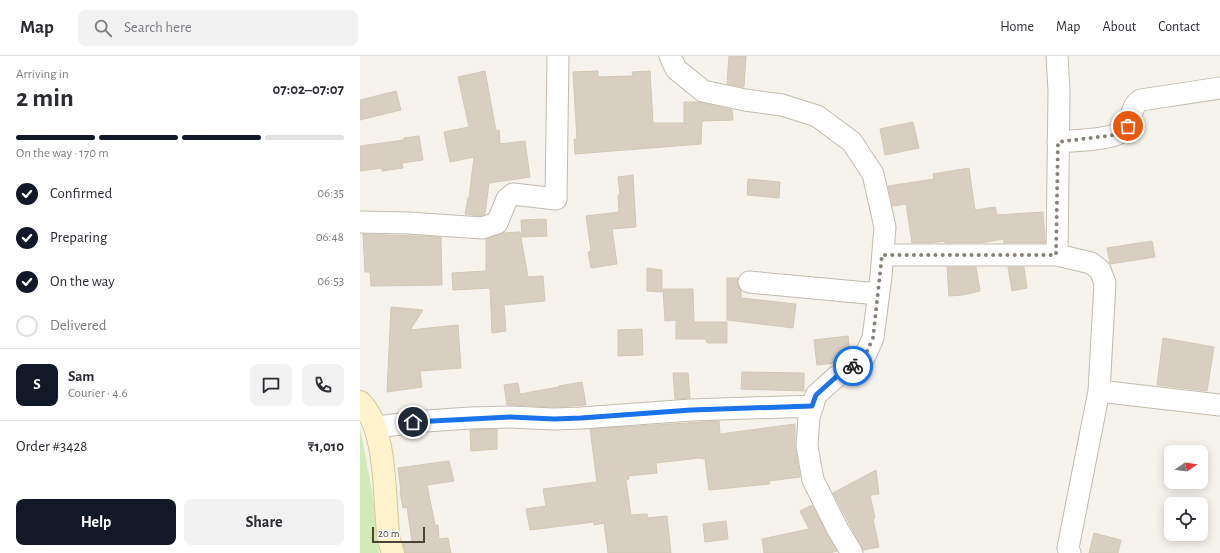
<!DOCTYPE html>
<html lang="en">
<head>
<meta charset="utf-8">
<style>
	:root { --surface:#fff; --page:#f2f2f3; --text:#2b2b33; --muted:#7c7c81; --line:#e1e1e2; --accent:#111827 }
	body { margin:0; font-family:"Alegreya Sans",sans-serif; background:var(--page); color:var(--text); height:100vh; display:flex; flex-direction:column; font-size:15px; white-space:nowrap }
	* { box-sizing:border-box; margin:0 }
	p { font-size:13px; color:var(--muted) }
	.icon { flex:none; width:22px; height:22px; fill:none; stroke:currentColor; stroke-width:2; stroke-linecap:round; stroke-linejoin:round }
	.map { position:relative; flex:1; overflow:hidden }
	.details { display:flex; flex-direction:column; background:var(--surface); width:360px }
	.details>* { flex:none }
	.needle { width:26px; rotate:77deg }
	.controls { position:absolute; left:804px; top:389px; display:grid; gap:8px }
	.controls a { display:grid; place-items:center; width:44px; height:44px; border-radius:8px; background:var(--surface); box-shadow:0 2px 10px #0003; font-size:20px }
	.scale { position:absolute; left:12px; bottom:10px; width:53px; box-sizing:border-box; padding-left:4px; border:2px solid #4b4439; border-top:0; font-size:11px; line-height:14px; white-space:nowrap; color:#4b4439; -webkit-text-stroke:3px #fff; paint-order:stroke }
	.pin { position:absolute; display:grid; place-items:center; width:34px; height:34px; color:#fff; margin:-17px; border:2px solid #fff; border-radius:50%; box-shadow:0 1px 4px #0007 }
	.courier { position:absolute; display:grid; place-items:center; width:40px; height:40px; margin:-20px; border:3px solid #1a73e8; border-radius:50%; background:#fff; color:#222; box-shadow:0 1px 5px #0007 }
	.head em { font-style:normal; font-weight:600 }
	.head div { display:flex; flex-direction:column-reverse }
	.head { display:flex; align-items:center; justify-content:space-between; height:68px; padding:0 16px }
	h1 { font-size:26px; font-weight:600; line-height:30px }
	.bar { display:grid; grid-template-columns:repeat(4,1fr); gap:6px 4px; align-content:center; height:48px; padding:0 16px }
	.bar i { height:5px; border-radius:3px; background:var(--line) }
	.bar .active { background:var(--accent) }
	.bar p { grid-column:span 4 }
	.line { display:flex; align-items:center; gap:10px; padding:0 16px; border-top:1px solid var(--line) }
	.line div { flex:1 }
	.round { display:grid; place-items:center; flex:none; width:42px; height:42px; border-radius:8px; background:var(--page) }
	ol { padding:0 16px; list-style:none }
	li { display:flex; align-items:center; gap:12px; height:44px }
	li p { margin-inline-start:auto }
	li .icon { padding:4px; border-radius:50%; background:var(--accent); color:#fff; stroke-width:4 }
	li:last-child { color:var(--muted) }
	li i { width:22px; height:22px; border:2px solid var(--line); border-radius:50% }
	.button { display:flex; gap:8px; margin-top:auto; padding:8px 16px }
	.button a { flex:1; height:46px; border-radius:8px; background:var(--accent); color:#fff; font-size:16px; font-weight:600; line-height:46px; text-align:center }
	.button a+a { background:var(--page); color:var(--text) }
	header { display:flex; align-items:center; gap:24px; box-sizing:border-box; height:56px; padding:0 20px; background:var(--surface); border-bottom:1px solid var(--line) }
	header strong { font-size:19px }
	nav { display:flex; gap:22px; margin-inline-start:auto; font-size:14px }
	.search { width:280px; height:36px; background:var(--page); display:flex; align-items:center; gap:10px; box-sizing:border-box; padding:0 14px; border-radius:8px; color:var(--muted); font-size:15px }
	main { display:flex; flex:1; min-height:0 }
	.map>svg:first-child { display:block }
	.green { fill:#d2eab5 }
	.building { fill:#d8cfc1; stroke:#d3c7b4 }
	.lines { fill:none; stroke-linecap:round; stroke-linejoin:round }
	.street-casing { stroke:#c2bbae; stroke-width:23 }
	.secondary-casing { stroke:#d6c79b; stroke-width:24 }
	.street { stroke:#fff; stroke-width:21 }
	.secondary { stroke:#fff3cd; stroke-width:22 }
	.done { stroke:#878178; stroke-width:4; stroke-dasharray:0 7.2 }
	.route { stroke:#1a73e8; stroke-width:5 }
</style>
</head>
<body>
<header>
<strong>Map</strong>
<div class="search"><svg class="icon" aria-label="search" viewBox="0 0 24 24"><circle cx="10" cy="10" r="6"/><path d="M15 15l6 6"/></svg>Search here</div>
<nav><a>Home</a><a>Map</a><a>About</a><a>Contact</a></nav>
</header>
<main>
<section class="details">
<div class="head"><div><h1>2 min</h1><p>Arriving in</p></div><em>07:02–07:07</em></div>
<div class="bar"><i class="active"></i><i class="active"></i><i class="active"></i><i></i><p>On the way · 170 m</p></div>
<ol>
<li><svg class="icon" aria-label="check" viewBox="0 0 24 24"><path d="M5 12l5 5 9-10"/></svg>Confirmed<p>06:35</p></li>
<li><svg class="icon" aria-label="check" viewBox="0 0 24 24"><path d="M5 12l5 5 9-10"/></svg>Preparing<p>06:48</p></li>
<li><svg class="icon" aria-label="check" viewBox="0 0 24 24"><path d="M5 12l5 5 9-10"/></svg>On the way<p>06:53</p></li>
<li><i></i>Delivered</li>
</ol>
<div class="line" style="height:72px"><b class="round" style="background:var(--accent);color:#fff">S</b><div><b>Sam</b><p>Courier · 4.6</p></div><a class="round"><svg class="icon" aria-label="chat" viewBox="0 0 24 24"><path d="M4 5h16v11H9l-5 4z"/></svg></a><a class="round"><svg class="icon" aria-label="phone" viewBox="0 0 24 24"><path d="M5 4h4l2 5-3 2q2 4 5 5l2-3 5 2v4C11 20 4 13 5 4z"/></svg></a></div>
<div class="line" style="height:52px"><div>Order #3428</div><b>₹1,010</b></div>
<div class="button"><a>Help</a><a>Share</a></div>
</section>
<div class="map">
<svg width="860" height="497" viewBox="0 0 860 497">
	<rect width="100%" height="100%" fill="#f6f3ec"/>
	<path class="green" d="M0 372 13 440 19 497H0Z"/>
	<path class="building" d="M369 0H386L384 31 367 28Z
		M125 15 136 75 139 74 140 88 165 85 170 121 129 127 125 158 120 160 105 158 108 142H109L114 101 90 106 84 76 109 71 98 21Z
		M238 15V21L273 20 272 16 290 15 293 67H324V46H339L372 54 373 64 342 65 341 88 215 98 214 83H217L213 16Z
		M36 35 41 54 0 64V44Z
		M553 66 559 92 525 99 520 73Z
		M59 80 63 104 42 107 43 112 22 115V112L0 115V90L44 84V82Z
		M609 112 615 154 635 151 637 159 683 156 685 187H644V183L619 187H585V185L569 187H552L546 148 533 150 528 130 574 123 573 118Z
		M273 119 276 171 252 173 257 208 231 212 228 196 231 195 226 160 259 156 258 139H260L258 121Z
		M388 123 420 126 419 142 387 139Z
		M186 163 187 180 162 181 161 164Z
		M160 176 168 221 183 220 185 245 144 249 146 275 132 277 130 232 93 234 92 217 126 215V183L143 177Z
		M3 178 81 181 82 229 11 230 10 216H5Z
		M792 185 795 201 750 208 747 192Z
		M587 211H616L620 235 603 239 589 240Z
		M648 211H664L667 232 652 235Z
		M287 212 302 214V236L287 235Z
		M367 222H378L377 225 378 231 381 234V242L436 248 433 272 367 264Z
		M303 233H333L334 266H367V287H347L346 283H316V264L305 265Z
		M31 251 63 254 50 274 98 269 101 312 60 315 62 331 27 336Z
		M282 273 283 299 258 300V274Z
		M488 280 490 298 476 307 457 309 454 284Z
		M803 282 854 291 847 335 797 329Z
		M382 316 444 317V335L381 333Z
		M313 317H328L330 342 315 343Z
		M222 326 226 349 194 351 147 349 144 329 158 327 160 338 199 331V330Z
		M359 365 360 378 435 368V392L440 421 409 425 410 428 349 434 345 403 339 402 296 407 297 417 268 420 269 423 266 424 271 459 287 458 288 462 307 460 311 497H248L244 467 234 469V466L170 474 166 453 186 450 183 433 237 426 230 373Z
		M137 373V393L111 395 110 374Z
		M89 405 94 425 67 429 75 469H78L79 483 88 482 91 497H45L43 487 52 486 47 451 43 452 40 436H41L38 412Z
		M516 414 519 438 510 439 515 462 513 463 519 491 503 494 473 437Z
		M452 449 477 495 470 497H404L402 483 449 473 440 455Z
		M366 465 368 483 345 486 343 468Z
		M734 477 761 484 758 497H729Z"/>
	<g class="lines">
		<defs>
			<path id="street" d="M310 0 316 13 343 35 385 44 422 49 457 60 492 86 513 118 525 171 521 220 513 282 503 304 476 321 456 339 449 361 447 390 453 424 478 474 492 497
				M698 86C715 84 758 85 767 71 773 62 770 50 781 44L860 32
				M0 166 49 167 122 172 137 167 147 143 153 138 196 143 198 0
				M523 199H697L731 207 740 214 745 227 739 335 860 349
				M697 199 699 35 697 0
				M389 226 518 238
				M16 371 66 365 110 362 150 361 194 363 221 362 331 354 453 350
				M710 497 708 492 739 335"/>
			<path id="secondary" d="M0 346C27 371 24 441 28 476 28 483 31 490 33 497"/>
		</defs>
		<use href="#street" class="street-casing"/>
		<use href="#secondary" class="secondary-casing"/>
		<use href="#street" class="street"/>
		<use href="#secondary" class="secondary"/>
	</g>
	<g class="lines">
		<path class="done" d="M493 310 503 304 513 282 522 199H696L698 86 754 79 763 76 768 70"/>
		<path class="route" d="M53 366 150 361 194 363 221 362 331 354 452 350 456 339 476 321 493 310"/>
	</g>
</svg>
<div class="controls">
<a><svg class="needle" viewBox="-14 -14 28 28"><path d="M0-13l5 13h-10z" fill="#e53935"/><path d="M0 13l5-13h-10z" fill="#7c7c81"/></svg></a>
<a><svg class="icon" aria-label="locate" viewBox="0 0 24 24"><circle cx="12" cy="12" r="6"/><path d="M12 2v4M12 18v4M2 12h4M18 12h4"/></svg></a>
</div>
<div class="scale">20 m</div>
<div class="pin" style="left:768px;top:70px;background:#ea580c"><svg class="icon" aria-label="bag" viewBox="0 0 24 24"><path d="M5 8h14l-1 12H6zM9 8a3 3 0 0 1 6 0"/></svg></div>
<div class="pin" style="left:53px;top:366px;background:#1f2937"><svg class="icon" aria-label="home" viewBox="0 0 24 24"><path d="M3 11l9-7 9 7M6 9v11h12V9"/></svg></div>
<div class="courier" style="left:493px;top:310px"><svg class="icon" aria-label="bike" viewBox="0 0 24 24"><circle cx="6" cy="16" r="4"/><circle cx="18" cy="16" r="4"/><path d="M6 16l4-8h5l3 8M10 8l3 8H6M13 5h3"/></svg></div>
</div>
</main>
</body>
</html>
